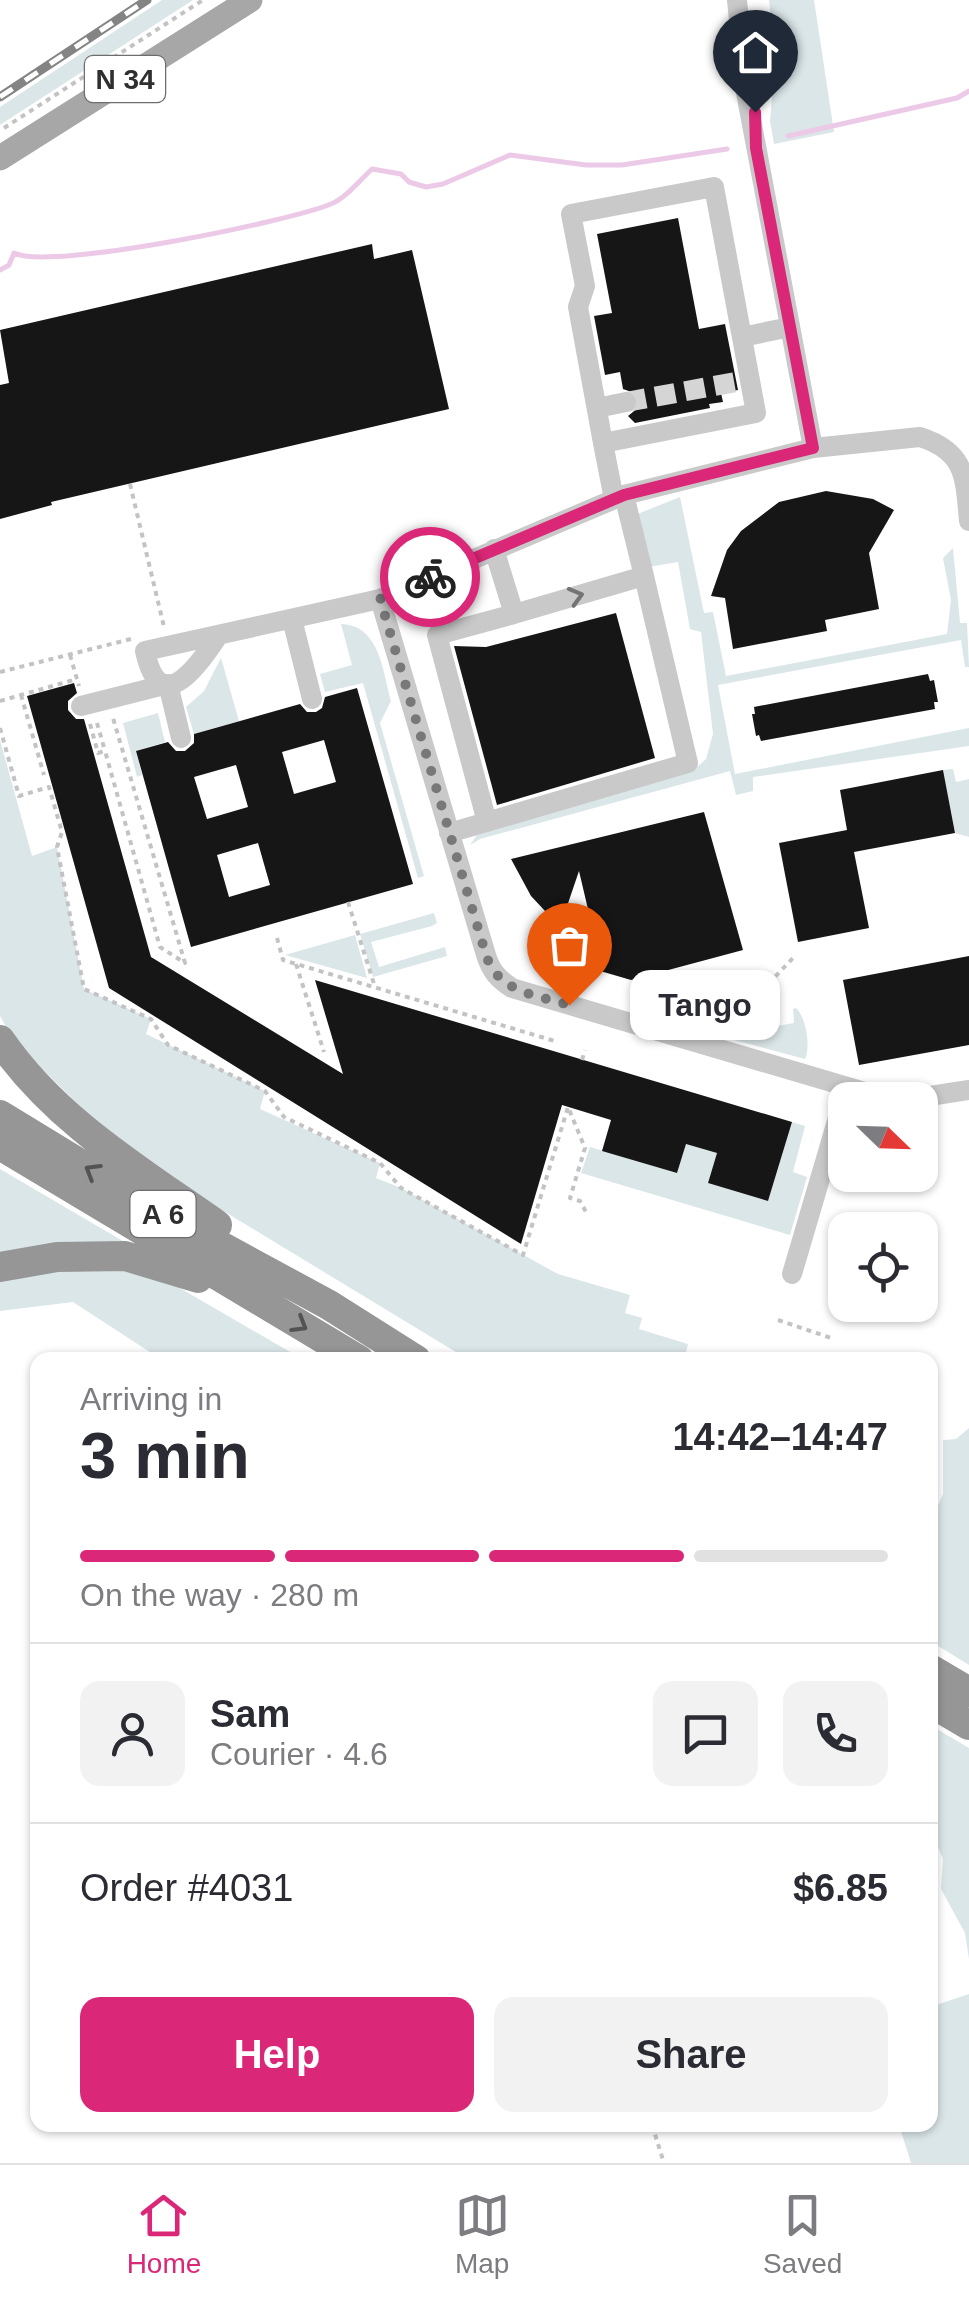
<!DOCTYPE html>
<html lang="en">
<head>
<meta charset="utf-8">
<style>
	:root { --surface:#fff; --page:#f2f2f3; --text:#2b2b33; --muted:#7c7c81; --line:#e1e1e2; --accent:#db2777 }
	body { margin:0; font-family:Helvetica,sans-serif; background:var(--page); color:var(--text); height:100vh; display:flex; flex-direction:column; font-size:38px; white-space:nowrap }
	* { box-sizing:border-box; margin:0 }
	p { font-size:32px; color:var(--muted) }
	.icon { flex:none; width:55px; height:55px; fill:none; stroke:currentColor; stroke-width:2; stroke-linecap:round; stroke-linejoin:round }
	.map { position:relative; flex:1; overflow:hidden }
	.side { position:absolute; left:30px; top:1352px; width:908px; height:780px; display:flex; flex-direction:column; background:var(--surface); border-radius:20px; box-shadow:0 2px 8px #0004 }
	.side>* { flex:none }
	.needle { width:65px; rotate:113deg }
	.buttons { position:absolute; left:828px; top:1082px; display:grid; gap:20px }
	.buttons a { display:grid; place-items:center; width:110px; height:110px; border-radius:20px; background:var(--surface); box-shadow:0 2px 8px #0004; font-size:50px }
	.pin { position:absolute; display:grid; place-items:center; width:85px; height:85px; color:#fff; margin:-102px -42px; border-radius:50% 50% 50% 0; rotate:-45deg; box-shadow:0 0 10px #0007 }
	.pin .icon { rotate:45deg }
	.courier { position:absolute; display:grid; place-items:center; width:100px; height:100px; margin:-50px; border:8px solid #db2777; border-radius:50%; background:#fff; color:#222; box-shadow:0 2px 12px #0007 }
	.bubble { position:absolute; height:70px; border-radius:20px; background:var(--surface); box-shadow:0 2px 8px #0004; font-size:32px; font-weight:700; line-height:70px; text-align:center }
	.overview em { font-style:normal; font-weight:700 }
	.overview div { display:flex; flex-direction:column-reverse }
	.overview { display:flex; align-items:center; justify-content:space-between; height:170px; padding:0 50px }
	h1 { font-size:65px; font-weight:700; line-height:75px }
	.bar { display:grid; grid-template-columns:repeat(4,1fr); gap:15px 10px; align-content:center; height:120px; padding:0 50px }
	.bar i { height:12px; border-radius:8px; background:var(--line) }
	.bar .on { background:var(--accent) }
	.bar p { grid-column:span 4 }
	.line { display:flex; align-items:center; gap:25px; padding:0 50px; border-top:2px solid var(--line) }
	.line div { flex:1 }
	.round { display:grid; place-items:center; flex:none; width:105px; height:105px; border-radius:20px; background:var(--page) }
	.action { display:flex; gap:20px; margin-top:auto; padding:20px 50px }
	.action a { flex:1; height:115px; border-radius:20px; background:var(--accent); color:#fff; font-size:40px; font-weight:700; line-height:115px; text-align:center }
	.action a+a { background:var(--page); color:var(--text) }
	.menu { display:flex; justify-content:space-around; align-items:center; height:140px; border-top:2px solid var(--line); background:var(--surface); font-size:28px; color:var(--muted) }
	.menu a { display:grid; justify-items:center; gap:5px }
	.menu .on { color:var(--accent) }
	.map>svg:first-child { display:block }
	.green { fill:#dbe6e9 }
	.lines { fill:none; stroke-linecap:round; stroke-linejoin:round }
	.stream { stroke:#eccae7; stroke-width:5 }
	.building { fill:#161616; fill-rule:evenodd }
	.minor-tunnel { stroke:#d5d5d5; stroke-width:20; stroke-dasharray:20 10; stroke-linecap:butt }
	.path { stroke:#c3c3c3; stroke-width:4; stroke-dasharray:5 5; stroke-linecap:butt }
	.minor { stroke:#c9c9c9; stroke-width:20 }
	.major { stroke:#a7a7a7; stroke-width:25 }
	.highway { stroke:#969696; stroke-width:30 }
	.rail-casing { stroke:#848484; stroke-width:9 }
	.rail { stroke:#fff; stroke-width:5; stroke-dasharray:15; stroke-linecap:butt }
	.oneway { stroke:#747474 }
	.oneway2 { stroke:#535353 }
	.done { stroke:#787878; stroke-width:10; stroke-dasharray:0 18 }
	.route { stroke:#db2777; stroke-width:12 }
	.labels { text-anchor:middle; stroke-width:10; stroke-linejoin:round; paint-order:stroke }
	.shield { fill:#fff; stroke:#6d6d6d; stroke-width:2.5 }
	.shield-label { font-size:28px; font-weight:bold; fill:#2f2f2f }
</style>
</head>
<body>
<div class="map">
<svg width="969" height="2163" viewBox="0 0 969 2163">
	<rect width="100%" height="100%" fill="#fff"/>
	<path class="green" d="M162 0H193L0 125V107Z
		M769 0H814L834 132 774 144 770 121 775 62Z
		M680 497 704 613 713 612 726 676 947 634 951 600 943 558 953 548 960 623H967L969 667H965L961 640 718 685 735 774 969 728V746L753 777V791L736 795 730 771 480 839 470 845 477 835 695 769 706 759 713 734 701 632 690 629 678 562 648 567 635 515Z
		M341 624C380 625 383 672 391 701L380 723 424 876 418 878 363 683 325 692 320 674 352 665Z
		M221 658 239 721 194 734 186 707 204 691Z
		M158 713 165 742 136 751 142 775 137 777 123 723Z
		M0 740 32 856 57 847 84 989 151 1019 146 1034 265 1091 260 1109 380 1163 376 1178 401 1188 558 1274 630 1295 625 1313 642 1318 639 1329 688 1344 685 1356 696 1360H469L217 1207 98 1124 14 1041 0 1016Z
		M953 769 956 782 969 779V837L955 833 943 770Z
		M434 913 437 923 432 926 371 942 379 967 445 947 447 956 373 977 360 934Z
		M355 935 367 978 285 955Z
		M796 1008C806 1017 811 1047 805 1059L712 1034 715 1024 727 1021 733 1034 794 1023 793 1009Z
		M792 1122 805 1126 793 1172 807 1177 790 1235 581 1173 590 1147 677 1173 686 1144 717 1153 708 1183 768 1201Z
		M0 1169 128 1244 0 1255Z
		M123 1268 159 1276 304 1360H162L73 1302 0 1311V1279L61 1269Z
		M969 1428V1665L930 1641V1510L935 1512 943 1494V1440L956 1439Z
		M930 1725 969 1748V1959L965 1933 941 1889 943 1859 930 1828Z
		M969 1994V2163H911L899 2125H930V2007Z"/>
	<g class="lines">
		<path class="stream" d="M788 136 957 98 969 91
			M0 270 9 265 14 253C49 271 287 222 331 204 346 198 360 180 372 169L401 174 409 182 426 187 443 184 510 155 586 165H622L727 149"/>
	</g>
	<path class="building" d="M678 218 699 329 725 324 738 390 721 393 723 402 709 404 710 408 635 423 628 416 639 407 637 394 623 389 620 372 605 375 594 316 612 313 597 234Z
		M372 244 374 259 412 250 449 409 51 502 52 505 0 519V385L9 383 0 330Z
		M826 491 873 499 894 510 869 553 879 609 825 620 827 631 733 649 725 598 711 596 727 550 741 531 779 502Z
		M616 613 655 758 497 805 454 646 486 647Z
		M928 674 930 681 934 680 938 702H934L935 709 761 741 759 735 756 736 752 714H755L754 707Z
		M74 683 77 693 68 701V710L76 719H84L151 957 343 1074 315 980 792 1122 768 1201 708 1183 717 1153 686 1144 677 1173 602 1151 611 1120 562 1105 521 1244 109 988 27 696Z
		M357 688 413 884 191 947 136 751 168 742 176 751H185L194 743V734L300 704 307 712H316L322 708 325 697ZM324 740 336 782 294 794 282 752ZM236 765 248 807 207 819 194 777ZM258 843 270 885 229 897 217 855Z
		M943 770 955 833 854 852 869 928 798 942 779 843 847 830 840 790Z
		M704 812 743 950 631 980 542 954 595 939 579 871 562 921 546 912 531 896 511 859Z
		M969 956V1045L859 1065 843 980Z"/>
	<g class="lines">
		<path class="minor-tunnel" d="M626 402 736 382"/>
		<path class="path" d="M4 128 203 0
			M130 484 164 627
			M70 655 79 686
			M0 672 131 639
			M21 695 44 775
			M0 701 77 679
			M97 723 105 751
			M90 724 98 753 105 751 160 947 185 963 113 718
			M0 728 19 796 49 787 62 832 57 847 84 989 151 1019 168 1045 265 1091 284 1117 380 1163 401 1188 523 1255 568 1107 585 1148 570 1198 580 1201 586 1212
			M348 902 375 987
			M277 938 283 960 558 1042
			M296 964 324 1052
			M778 1005 773 979 793 958
			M582 1060 585 1050
			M778 1320 831 1338
			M652 2125 664 2163"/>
		<path class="minor" d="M737 0 746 93 813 448
			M714 187 756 413 603 443 578 307 585 286 571 214Z
			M742 337 790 327
			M597 408 626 402
			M603 443 614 499
			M494 549 514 614 644 576 624 495
			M380 599 486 955C491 971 498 979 512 988L892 1100
			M292 619 312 699
			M218 636C199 665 160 721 145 651L380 599 624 495 813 448 920 437C967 452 965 479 969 521
			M81 706 168 684 181 738
			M487 822 437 635 514 614
			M449 833 688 763 644 576
			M904 1100 969 1090
			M792 1274 847 1087"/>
		<path class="major" d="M0 158 250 0"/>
		<path class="highway" d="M0 1040C55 1120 139 1170 217 1225
			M0 1115 169 1218 329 1305 416 1360
			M0 1145 359 1360
			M0 1267 57 1257 125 1256 198 1278
			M930 1669 969 1692
			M930 1702 969 1725"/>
		<defs>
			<path id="rail" d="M0 97 147 0"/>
		</defs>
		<use href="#rail" class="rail-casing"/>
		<use href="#rail" class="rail"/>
	</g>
	<defs><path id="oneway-chevron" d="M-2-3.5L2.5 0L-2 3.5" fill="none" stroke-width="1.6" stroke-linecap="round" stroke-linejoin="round" transform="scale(2.5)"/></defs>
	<use class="oneway" href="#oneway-chevron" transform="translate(576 596) rotate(-16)"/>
	<g class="oneway2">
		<use href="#oneway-chevron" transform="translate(92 1171) rotate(-149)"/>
		<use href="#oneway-chevron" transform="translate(300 1325) rotate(31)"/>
	</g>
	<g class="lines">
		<path class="done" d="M430 577 380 599 486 955C498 992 535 995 569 1005"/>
		<path class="route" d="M430 577 624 495 813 448 756 148 755 112"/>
	</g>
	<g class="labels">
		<g class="shield">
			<rect x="85" y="56" width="80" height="46" rx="8"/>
			<rect x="130.5" y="1191" width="65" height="46" rx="8"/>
		</g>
		<g class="shield-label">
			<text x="125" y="89">N 34</text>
			<text x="163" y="1224">A 6</text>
		</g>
	</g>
</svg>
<div class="buttons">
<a><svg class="needle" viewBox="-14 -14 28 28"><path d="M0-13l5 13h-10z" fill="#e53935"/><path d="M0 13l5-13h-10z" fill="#7c7c81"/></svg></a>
<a><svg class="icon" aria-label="locate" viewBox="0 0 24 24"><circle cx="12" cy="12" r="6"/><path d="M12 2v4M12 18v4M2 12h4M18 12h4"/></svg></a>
</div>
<div class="pin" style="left:569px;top:1005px;background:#ea580c"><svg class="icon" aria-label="bag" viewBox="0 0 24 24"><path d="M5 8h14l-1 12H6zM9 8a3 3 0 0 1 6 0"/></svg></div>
<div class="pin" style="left:755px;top:112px;background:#1f2937"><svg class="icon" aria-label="home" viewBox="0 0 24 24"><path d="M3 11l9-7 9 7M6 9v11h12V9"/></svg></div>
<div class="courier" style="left:430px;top:577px"><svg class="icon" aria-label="bike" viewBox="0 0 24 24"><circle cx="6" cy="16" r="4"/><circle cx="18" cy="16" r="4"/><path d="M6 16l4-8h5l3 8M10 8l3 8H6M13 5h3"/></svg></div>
<div class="bubble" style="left:630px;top:970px;width:150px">Tango</div>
<section class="side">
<div class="overview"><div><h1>3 min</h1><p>Arriving in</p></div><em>14:42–14:47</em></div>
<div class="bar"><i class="on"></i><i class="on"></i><i class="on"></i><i></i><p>On the way · 280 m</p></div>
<div class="line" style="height:180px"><a class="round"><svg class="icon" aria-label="person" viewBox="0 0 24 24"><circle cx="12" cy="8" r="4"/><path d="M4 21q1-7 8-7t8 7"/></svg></a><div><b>Sam</b><p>Courier · 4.6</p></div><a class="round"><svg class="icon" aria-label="chat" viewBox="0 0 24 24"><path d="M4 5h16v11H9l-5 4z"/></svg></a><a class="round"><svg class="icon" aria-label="phone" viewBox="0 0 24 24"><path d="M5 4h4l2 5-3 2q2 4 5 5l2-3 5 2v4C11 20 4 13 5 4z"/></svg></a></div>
<div class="line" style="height:130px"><div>Order #4031</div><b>$6.85</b></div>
<div class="action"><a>Help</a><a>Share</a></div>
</section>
</div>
<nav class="menu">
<a class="on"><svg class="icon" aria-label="home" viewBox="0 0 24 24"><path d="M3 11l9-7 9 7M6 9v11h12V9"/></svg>Home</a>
<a><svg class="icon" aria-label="map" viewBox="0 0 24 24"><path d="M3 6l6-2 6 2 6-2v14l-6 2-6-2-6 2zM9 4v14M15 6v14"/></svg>Map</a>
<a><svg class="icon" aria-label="saved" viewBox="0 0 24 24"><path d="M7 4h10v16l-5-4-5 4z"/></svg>Saved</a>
</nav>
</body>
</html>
